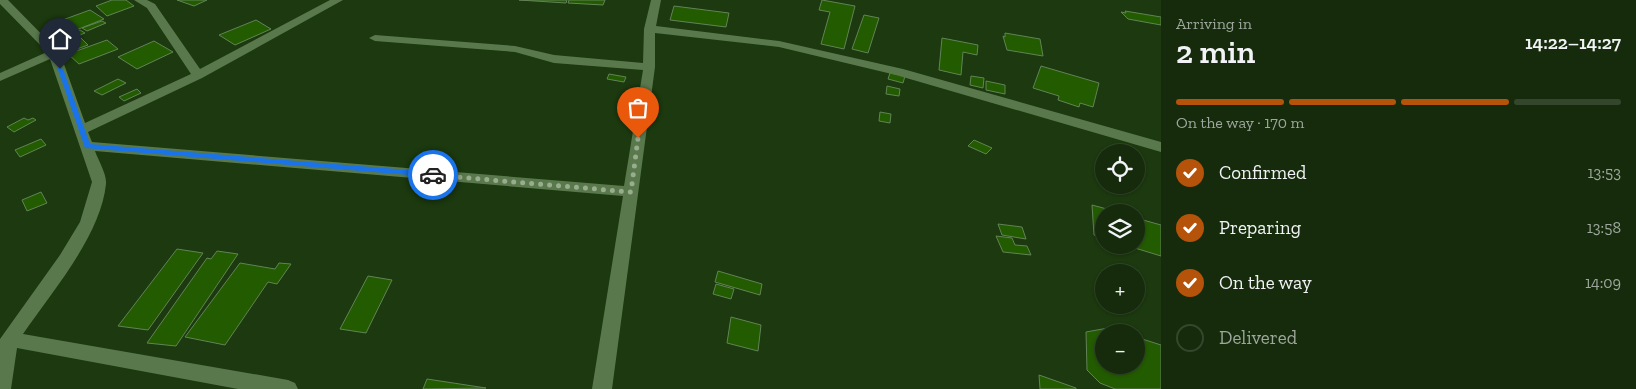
<!DOCTYPE html>
<html lang="en">
<head>
<meta charset="utf-8">
<style>
	:root { --surface:#152b0b; --page:#223719; --text:#f1f3f6; --muted:#9da79d; --line:#34472c; --accent:#b45309 }
	body { margin:0; font-family:"Zilla Slab",serif; background:var(--page); color:var(--text); height:100vh; display:flex; flex-direction:column; font-size:19px; white-space:nowrap }
	* { box-sizing:border-box; margin:0 }
	p { font-size:16px; color:var(--muted) }
	.icon { flex:none; width:28px; height:28px; fill:none; stroke:currentColor; stroke-width:2; stroke-linecap:round; stroke-linejoin:round }
	.map { position:relative; flex:1; overflow:hidden }
	.details { display:flex; flex-direction:column; background:var(--surface); width:475px }
	.details>* { flex:none }
	.controls { position:absolute; left:1095px; top:144px; display:grid; gap:10px }
	.controls a { display:grid; place-items:center; width:50px; height:50px; border-radius:50%; background:var(--surface); box-shadow:0 1px 4px #0004,0 0 0 1px var(--line); font-size:25px }
	.pin { position:absolute; display:grid; place-items:center; width:42px; height:42px; color:#fff; margin:-51px -21px; border-radius:50% 50% 50% 0; rotate:-45deg; box-shadow:0 0 5px #0007 }
	.pin .icon { rotate:45deg }
	.courier { position:absolute; display:grid; place-items:center; width:50px; height:50px; margin:-25px; border:4px solid #1a73e8; border-radius:50%; background:#fff; color:#222; box-shadow:0 1px 6px #0007 }
	.overview em { font-style:normal; font-weight:600 }
	.overview div { display:flex; flex-direction:column-reverse }
	.overview { display:flex; align-items:center; justify-content:space-between; height:85px; padding:0 15px }
	h1 { font-size:32px; font-weight:600; line-height:38px }
	.bar { display:grid; grid-template-columns:repeat(4,1fr); gap:8px 5px; align-content:center; height:60px; padding:0 15px }
	.bar i { height:6px; border-radius:4px; background:var(--line) }
	.bar .selected { background:var(--accent) }
	.bar p { grid-column:span 4 }
	ol { padding:0 15px; list-style:none }
	li { display:flex; align-items:center; gap:15px; height:55px }
	li p { margin-inline-start:auto }
	li .icon { padding:5px; border-radius:50%; background:var(--accent); color:#fff; stroke-width:4 }
	li:last-child { color:var(--muted) }
	li i { width:28px; height:28px; border:2px solid var(--line); border-radius:50% }
	main { display:flex; flex:1; min-height:0 }
	.map>svg:first-child { display:block }
	.building { fill:#235b00; stroke:#628357 }
	.lines { fill:none; stroke-linecap:round; stroke-linejoin:round }
	.minor { fill:#59794d; fill-rule:evenodd }
	.route { fill:#1a73e8 }
	.done { stroke:#98ad8e; stroke-width:5; stroke-dasharray:0 9 }
</style>
</head>
<body>
<main>
<div class="map">
<svg width="1161" height="389" viewBox="0 0 1161 389">
	<rect width="100%" height="100%" fill="#1c390f"/>
	<path class="building" d="M112 0H126L134 6 107 16 96 6Z
		M177 0H207L194 6Z
		M519 0H567L566 3Z
		M569 0H605L603 5 568 3Z
		M822 0 855 6 844 49 821 44 830 12 819 10Z
		M674 6 729 13 726 27 670 20Z
		M90 10 104 19 71 32 57 22Z
		M1125 11 1161 17V25L1128 19 1121 12 1126 13Z
		M864 15 879 18 868 53 852 49Z
		M256 20 271 29 235 45 219 35Z
		M102 21 106 23 87 31 82 28Z
		M80 30 85 33 72 38 66 36Z
		M1005 33 1040 39 1043 56 1007 50 1003 36 1005 37Z
		M81 38 88 45 74 50 67 42Z
		M942 38 978 45 977 55 963 52 961 75 939 70Z
		M107 40 118 49 79 64 68 54Z
		M154 41 173 52 137 69 118 57Z
		M1041 66 1099 83 1093 107 1080 103 1079 107 1058 100 1059 96 1033 88Z
		M890 73 905 76 903 83 888 79Z
		M609 74 626 77 624 82 607 79Z
		M971 76 984 78 983 88 970 85Z
		M118 79 126 83 102 95 94 91Z
		M986 81 1005 85V94L986 90Z
		M887 86 900 89 899 96 886 94Z
		M137 89 141 93 124 101 119 97Z
		M880 112 891 114 890 123 879 121Z
		M24 118 28 120 33 118 36 120 14 132 7 127Z
		M41 139 46 145 20 157 15 150Z
		M974 140 992 148 986 154 968 146Z
		M41 192 47 203 27 211 22 200Z
		M1092 205 1118 212H1104V238L1094 235Z
		M1136 218 1161 225V256L1125 245H1136Z
		M998 224 1022 227 1026 239 1002 235Z
		M996 236 1012 238 1015 245 1027 246 1031 255 1003 252Z
		M177 249 203 253 148 330 118 326Z
		M217 251 238 254 176 346 147 343 207 258 211 259Z
		M240 263 275 269 279 263 291 264 277 284 268 282 225 345 185 337Z
		M718 271 762 284 760 295 715 282Z
		M368 276 392 280 366 333 340 329Z
		M716 284 734 289 731 299 713 294Z
		M731 317 761 325 758 351 727 343Z
		M1108 328 1122 332H1104V365H1136V337L1161 345V389H1115L1100 383 1087 370 1086 332Z
		M1039 375 1076 388V389H1040Z
		M427 379 486 388 423 389Z"/>
	<g class="lines">
		<path class="minor" d="M0 0H8L60 53 85 123 191 74 147 8 134 0H147L155 4 200 69 330 0H343L202 78 88 132 92 142 624 186 643 70 554 63 515 52 375 41 369 38 375 35 515 46 554 55 643 63 644 29 651 0H661L656 26 779 41 903 69 1161 142V152L896 75 779 47 655 33V67L612 389H592L623 196 95 151C98 160 107 174 106 184 101 235 52 292 23 334L288 380 295 383 298 389H238L17 348 11 389H0V339L60 255 80 222 92 182 50 59 0 81V73L47 52 0 4Z"/>
	</g>
	<path class="route" d="M57 67 63 69 90 144 433 172 437 175 433 177 85 148Z"/>
	<g class="lines">
		<path class="done" d="M433 175 631 192 638 138"/>
	</g>
</svg>
<div class="controls">
<a><svg class="icon" aria-label="locate" viewBox="0 0 24 24"><circle cx="12" cy="12" r="6"/><path d="M12 2v4M12 18v4M2 12h4M18 12h4"/></svg></a>
<a><svg class="icon" aria-label="layers" viewBox="0 0 24 24"><path d="M12 4l9 5-9 5-9-5zM3 14l9 5 9-5"/></svg></a>
<a>+</a>
<a>−</a>
</div>
<div class="pin" style="left:638px;top:138px;background:#ea580c"><svg class="icon" aria-label="bag" viewBox="0 0 24 24"><path d="M5 8h14l-1 12H6zM9 8a3 3 0 0 1 6 0"/></svg></div>
<div class="pin" style="left:60px;top:69px;background:#1f2937"><svg class="icon" aria-label="home" viewBox="0 0 24 24"><path d="M3 11l9-7 9 7M6 9v11h12V9"/></svg></div>
<div class="courier" style="left:433px;top:175px"><svg class="icon" aria-label="car" viewBox="0 0 24 24"><path d="M5 17H2v-5l4-1 3-4h7l3 4 3 1v5h-3M9 17h6M6 11h13"/><circle cx="7" cy="17" r="2"/><circle cx="17" cy="17" r="2"/></svg></div>
</div>
<section class="details">
<div class="overview"><div><h1>2 min</h1><p>Arriving in</p></div><em>14:22–14:27</em></div>
<div class="bar"><i class="selected"></i><i class="selected"></i><i class="selected"></i><i></i><p>On the way · 170 m</p></div>
<ol>
<li><svg class="icon" aria-label="check" viewBox="0 0 24 24"><path d="M5 12l5 5 9-10"/></svg>Confirmed<p>13:53</p></li>
<li><svg class="icon" aria-label="check" viewBox="0 0 24 24"><path d="M5 12l5 5 9-10"/></svg>Preparing<p>13:58</p></li>
<li><svg class="icon" aria-label="check" viewBox="0 0 24 24"><path d="M5 12l5 5 9-10"/></svg>On the way<p>14:09</p></li>
<li><i></i>Delivered</li>
</ol>
</section>
</main>
</body>
</html>
